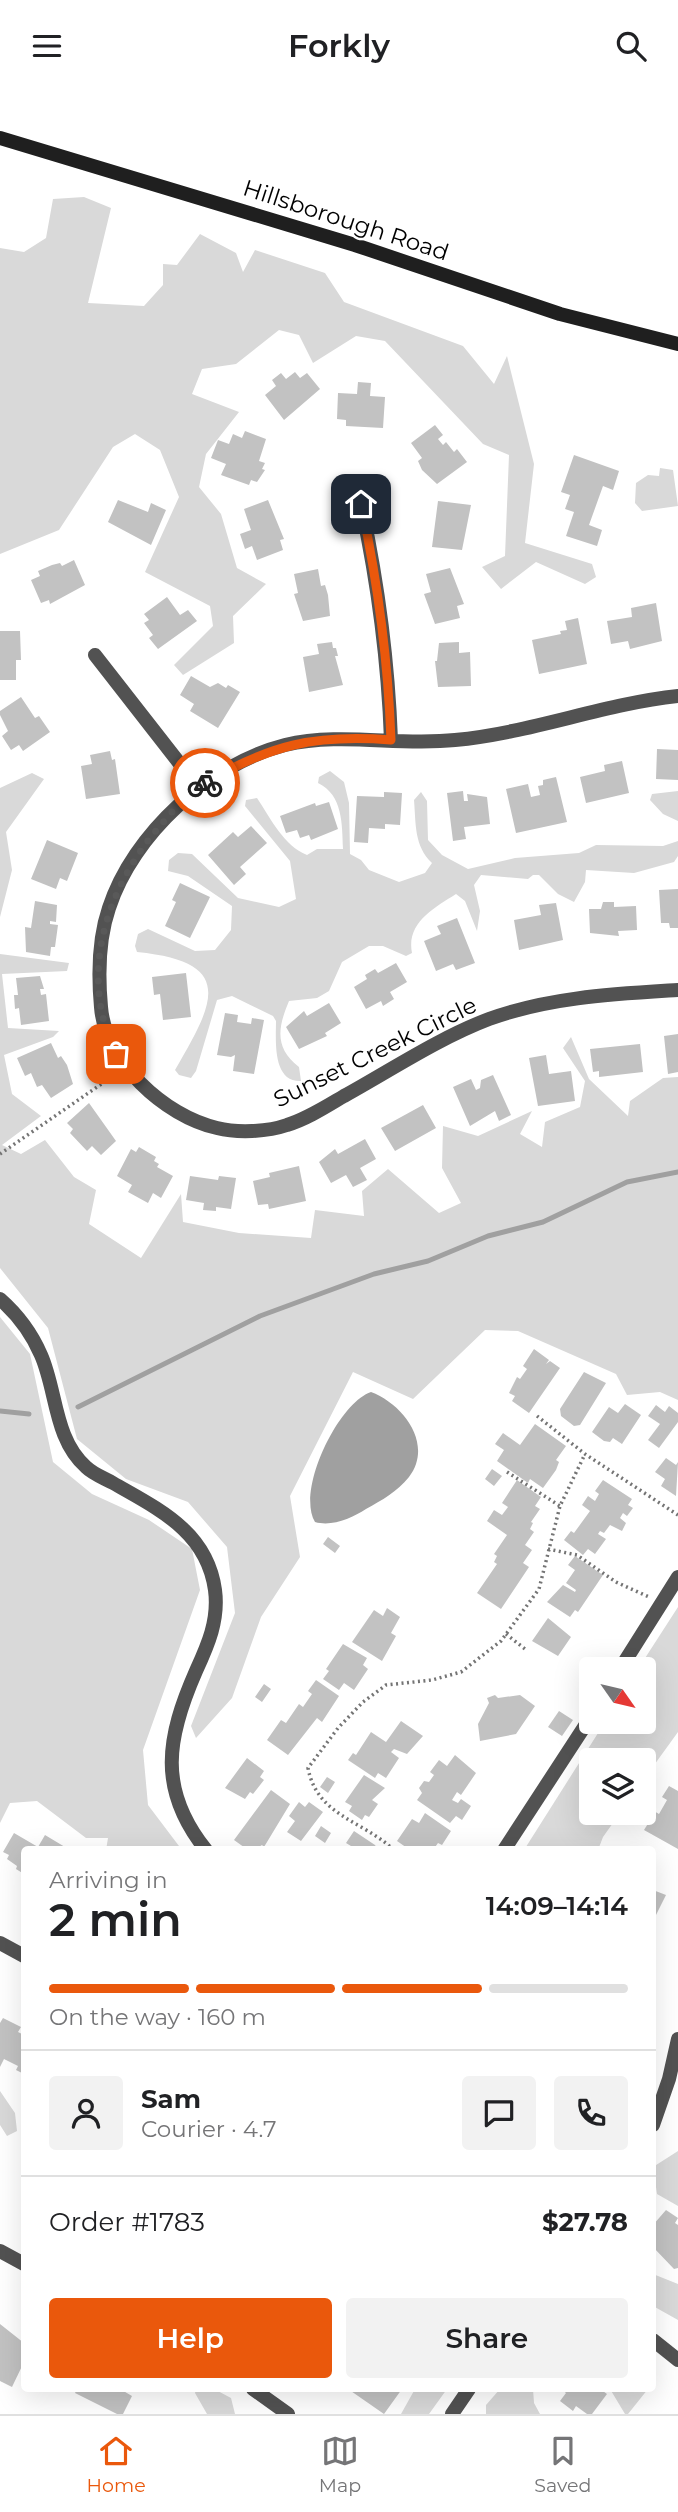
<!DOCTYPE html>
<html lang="en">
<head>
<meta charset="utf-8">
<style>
	:root { --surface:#fff; --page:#f2f2f2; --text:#202124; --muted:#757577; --line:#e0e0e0; --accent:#ea580c }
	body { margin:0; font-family:Montserrat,sans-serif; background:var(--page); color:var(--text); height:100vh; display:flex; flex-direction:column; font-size:26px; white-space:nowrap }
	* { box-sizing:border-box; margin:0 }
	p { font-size:23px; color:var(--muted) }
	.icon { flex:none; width:38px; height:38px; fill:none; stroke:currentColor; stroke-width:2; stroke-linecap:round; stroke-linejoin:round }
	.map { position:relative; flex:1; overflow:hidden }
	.drawer { position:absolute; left:21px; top:1755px; width:635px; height:546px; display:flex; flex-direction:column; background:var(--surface); border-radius:7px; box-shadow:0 7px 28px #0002 }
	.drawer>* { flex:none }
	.needle { width:46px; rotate:124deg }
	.tools { position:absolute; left:579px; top:1566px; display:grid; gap:14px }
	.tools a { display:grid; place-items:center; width:77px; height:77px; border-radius:7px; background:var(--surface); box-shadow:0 7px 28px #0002; font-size:35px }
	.pin { position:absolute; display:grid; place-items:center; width:60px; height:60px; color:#fff; margin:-30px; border-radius:14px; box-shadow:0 4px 10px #0006 }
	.courier { position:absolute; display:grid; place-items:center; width:70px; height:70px; margin:-35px; border:5px solid #ea580c; border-radius:50%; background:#fff; color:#222; box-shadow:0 2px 9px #0007 }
	.overview em { font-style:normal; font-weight:600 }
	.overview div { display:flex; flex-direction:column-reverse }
	.overview { display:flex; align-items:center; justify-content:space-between; height:119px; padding:0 28px }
	h1 { font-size:46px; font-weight:600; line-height:52px }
	.bar { display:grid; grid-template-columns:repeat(4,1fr); gap:10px 7px; align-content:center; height:84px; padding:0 28px }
	.bar i { height:9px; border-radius:5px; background:var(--line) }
	.bar .selected { background:var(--accent) }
	.bar p { grid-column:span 4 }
	.line { display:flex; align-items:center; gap:18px; padding:0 28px; border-top:2px solid var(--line) }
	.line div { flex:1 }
	.round { display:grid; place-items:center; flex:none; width:74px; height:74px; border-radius:7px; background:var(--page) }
	.button { display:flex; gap:14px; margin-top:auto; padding:14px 28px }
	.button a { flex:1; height:80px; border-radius:7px; background:var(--accent); color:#fff; font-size:28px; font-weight:600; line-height:80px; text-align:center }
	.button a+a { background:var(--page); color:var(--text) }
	header { display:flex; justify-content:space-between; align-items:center; height:91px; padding:0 28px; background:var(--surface); font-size:32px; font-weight:600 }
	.tab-bar { display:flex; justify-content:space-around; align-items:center; height:98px; border-top:2px solid var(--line); background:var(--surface); font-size:19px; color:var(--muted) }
	.tab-bar a { display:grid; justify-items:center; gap:4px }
	.tab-bar .selected { color:var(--accent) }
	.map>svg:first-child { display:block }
	.green { fill:#d9d9d9 }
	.water { fill:#a0a0a0 }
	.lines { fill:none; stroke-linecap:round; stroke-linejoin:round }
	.stream { stroke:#a0a0a0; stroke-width:5 }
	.building { fill:#c2c2c2 }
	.path { stroke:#747474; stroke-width:3.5; stroke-dasharray:2 3.5; stroke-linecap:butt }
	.minor { stroke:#525252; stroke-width:14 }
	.secondary { stroke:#1f1f1f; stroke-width:14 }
	.done { stroke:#595959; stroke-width:7; stroke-dasharray:0 12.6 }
	.route { stroke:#ea580c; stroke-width:9 }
	.labels { text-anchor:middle; stroke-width:5; stroke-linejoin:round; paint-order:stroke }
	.street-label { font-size:23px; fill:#000; stroke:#fff }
</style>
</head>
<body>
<header><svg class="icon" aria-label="menu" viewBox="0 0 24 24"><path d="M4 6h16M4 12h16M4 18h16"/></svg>Forkly<svg class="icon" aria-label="search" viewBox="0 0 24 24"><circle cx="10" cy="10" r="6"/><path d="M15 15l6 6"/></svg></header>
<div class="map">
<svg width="678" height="2323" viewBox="0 0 678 2323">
	<rect width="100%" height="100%" fill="#fff"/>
	<path class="green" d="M84 106 111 117 88 212 144 215 163 194V173L177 174 200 143 236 162 243 181 255 159 325 182 344 211 463 255 494 293 507 265 534 373 525 452 592 473 596 486 585 493 536 471 501 498 482 476 505 465 509 364 483 353 385 250 356 245 313 272 299 244 279 239 236 273 202 278 192 303 239 321 206 363 199 396 221 423 237 477 266 493 233 525 234 552 183 584 174 574 213 535 210 515 145 481 179 406 160 359 135 343 113 356 59 439 0 463V157L24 161 46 147 53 108Z
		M660 377 673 379 678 415 642 420 635 412 636 392 648 384 659 385Z
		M330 680 344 691 349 712 350 763 361 769 369 779 399 791 425 782 432 772C414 755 416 733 414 709L421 701 427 710 428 749 442 764 468 778 515 767 579 762 596 754 663 755 678 750V765L674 771 634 782 586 779 585 791 574 811 558 803 539 784H533L528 788 481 784 474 794 480 820 477 840 465 810 456 803C434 817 406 832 412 862L406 865 383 855H369L342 871 329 900 317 907 289 910C278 936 274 957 299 976L301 990C272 991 276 949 276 930L273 925 232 905 217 909 196 980 191 987 179 984 175 979C214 912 237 871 137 861L135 855 138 843 148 838 195 860 215 859 231 839 232 815 188 785 168 780 169 769 178 762 192 763 238 807 279 816 296 808 290 770 245 715 246 709 257 707C271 728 284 755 307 764L317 758H343C342 733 343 704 318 692L319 686Z
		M32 682 44 688 6 741 12 779 0 826V697Z
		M678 700V730L663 723 650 709 652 703Z
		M0 863 69 872 67 880 2 883 8 937 59 940 53 946 4 964 12 1003 41 1025 2 1054 21 1063 45 1049 74 1086 96 1099 89 1133 141 1167 181 1103 183 1131 239 1142 311 1147 315 1119 364 1125 362 1100 388 1078 439 1122 461 1112 442 1077 443 1035 478 1045 532 1020 520 1043 542 1056 545 1031 580 1016 585 990 563 957 571 946 589 988 628 1025 630 1010 663 987 678 986V1309L660 1301 627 1304 616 1283 518 1240 485 1239 413 1308 353 1281 290 1405 300 1466 261 1526 232 1607 196 1647 191 1635 235 1522 227 1456 188 1411 126 1388 77 1348 48 1237 0 1177Z
		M0 1226 30 1263 53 1371 92 1403 149 1429 192 1458 200 1499 143 1659 148 1714 182 1759H106L108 1747H86L37 1710 10 1712 0 1732Z
		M678 1516V1641L644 1688V1670H592V1722H620L603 1746 598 1759H524L605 1631H644V1578H638Z
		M0 2000 15 2022 17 2040 7 2045 0 2034Z
		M678 2060V2115L657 2103 653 2076Z
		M653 2183 678 2193V2229L653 2215Z
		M196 2298H214L231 2307 235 2323H207L195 2302Z
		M415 2298H447L429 2323H401Z
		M500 2298H533L534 2312 540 2323H486V2314Z
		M610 2298H648L628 2323H625Z"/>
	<path class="water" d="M371 1301C403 1313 434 1353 409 1386 397 1401 382 1409 366 1418 352 1427 332 1436 315 1431 296 1400 338 1312 371 1301Z"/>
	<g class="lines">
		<path class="stream" d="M78 1316 260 1225 374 1183 428 1170 488 1145 543 1131 627 1091 678 1081
			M0 1320 29 1323"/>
	</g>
	<path class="building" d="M295 281 300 287 307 282 320 298 284 329 265 304 276 295 272 289 281 282 286 288Z
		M358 291 371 292 370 305 385 306 383 337 346 335V329L337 328 338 302 357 303Z
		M435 334 443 344 438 348 443 354 446 351 454 361 457 358 467 371 437 393 422 379 418 370 422 367 411 352Z
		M245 340 266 348 259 370 265 372 262 378 265 379 257 391 251 389 249 394 221 384 226 373 211 367 218 349 229 353 233 343 242 347Z
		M574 364 619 380 613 399 603 395 589 434 602 439 597 455 566 445 574 421 565 418 570 404 561 401Z
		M118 409 148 421 151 412 166 419 151 454 108 431Z
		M268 409 284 448 280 449 283 459 257 469 252 455 245 458 240 443 251 439 244 418Z
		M438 410 471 414 462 459 432 456Z
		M74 469 85 494 50 513 49 509 41 512 31 489 40 485 38 480 52 474 60 472 62 475Z
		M450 477 464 513 457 515 460 527 435 533 424 503 431 501 426 483Z
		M318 478 321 495 325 494 328 504 330 525 303 530 294 503 298 502 294 483Z
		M167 506 180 524 188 519 197 530 158 558 149 547 153 544 144 532 149 529 144 523Z
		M656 512 662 550 630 558 628 550 611 553 607 530 632 526 631 517Z
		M578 527 587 573 539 583 532 549 561 543 560 540 567 539 565 530Z
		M0 540H20L21 569H16V589H0Z
		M332 551 333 557H336L338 565H335L343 594 309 601 303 566 319 563 317 553Z
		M459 551V562L470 561 471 595 438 596 435 570H437L439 552Z
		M191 585 210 596 218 592 226 597 228 594 240 601 218 637 190 620 194 613 180 604Z
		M21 606 35 627 39 625 50 641 23 660 19 654 11 659 2 645 8 640 0 624V620Z
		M657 658 678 659V689L656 688Z
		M110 660 112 669 115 668 120 703 86 708 81 675 92 673 90 664Z
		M622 670 629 702 586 712 580 686 605 680 604 674Z
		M556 686 567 731 516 742 506 698 528 693 531 706 540 704 538 695 543 694V689Z
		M463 700 464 710H468L467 703 487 706 490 733 464 736 466 748 453 750 447 702Z
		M384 701 402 702 400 734 385 733V738L369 737 368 752 354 751 357 705 384 706Z
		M329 711 338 738 311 749 309 744 300 747 297 739 286 742 280 725 315 712 316 715Z
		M251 735 267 752 240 776 246 783 234 794 208 764 233 741 238 746Z
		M47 749 78 762 67 790 60 787 56 798 31 788Z
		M180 792 210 806 190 847 165 835 176 811 172 809Z
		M678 798V837H670L669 832H661L659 799Z
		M35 810 57 814 56 831 50 830V833L58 834 55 856H51L50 865 26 861 25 836 31 837Z
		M603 811H614V816L636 815 637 839 618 840 619 845 590 842 589 818H601Z
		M556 812 563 849 519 859 514 829 541 824 539 814Z
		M457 827 475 872 456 879 453 873 436 880 424 850 441 843 437 835Z
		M396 872 407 891 390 901 394 908 383 915 381 910 366 918 354 896 367 888 365 884 375 878 378 882Z
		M186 882 191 926 163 929 160 903 154 904 152 886Z
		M40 885 44 898H40L41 904 46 903 49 930 21 934 19 917 15 918 14 904H18L16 887Z
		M329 912 341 932 325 942 327 945 299 958 286 936 304 920 307 925Z
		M225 922 238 924 237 931 251 933 252 927 264 929 254 983 233 980 235 964 231 966 217 964Z
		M678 943V981L668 983 664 945Z
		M51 952 58 967 61 965 67 974 73 993 51 1007 42 994 37 996 31 982 25 985 17 967Z
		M640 953 643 981 599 986V980L593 981 590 958Z
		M546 964 549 983 571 980 575 1010 538 1015 529 967Z
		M493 984 511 1024 499 1030 495 1020 470 1035 453 996 471 988 476 999 480 997 481 989Z
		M89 1012 116 1050 101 1064 92 1055 87 1060 70 1042 73 1038 67 1032Z
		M423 1014 436 1037 395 1060 381 1037Z
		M365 1048 376 1068 360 1077 367 1089 353 1096 346 1084 331 1092 319 1071 335 1058 338 1063Z
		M139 1056 156 1066 154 1070 159 1073 157 1076 173 1085 161 1107 153 1102 148 1112 128 1101 132 1094 117 1085 131 1058 136 1061Z
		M299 1075 306 1110 269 1118 268 1113 258 1114 253 1090 270 1086 269 1082Z
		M190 1085 218 1089 219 1085 236 1087 231 1118 216 1116V1120L203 1119 204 1112 186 1109Z
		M534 1258 549 1269 546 1273 550 1270 560 1277 529 1322 512 1310 515 1305 509 1302 517 1286 520 1288 527 1278 523 1275Z
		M584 1281 606 1292 580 1334 574 1335 561 1325 560 1318Z
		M625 1313 641 1324 622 1353 613 1347 610 1351 604 1350 592 1341 609 1316 618 1322Z
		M656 1314 665 1321 669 1315 678 1322V1331L659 1357 648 1349 660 1333 648 1325Z
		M535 1333 566 1355 556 1369 559 1371 556 1379 543 1397 530 1388 528 1392 497 1370 504 1359 495 1353 503 1342 520 1354Z
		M666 1367 676 1374 678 1371 676 1405 661 1395 665 1388 655 1381Z
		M492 1378 502 1385 494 1395 485 1388Z
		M517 1389 541 1406 535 1415 540 1418 531 1431 533 1432 530 1438 534 1441 525 1454 532 1459 523 1472 529 1476 501 1518 477 1502 497 1473 494 1471 497 1465 494 1463 507 1444 487 1430 494 1419 502 1424 508 1416 502 1412Z
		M603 1389 632 1408 628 1414 633 1417 627 1425 623 1422 620 1427 626 1432 622 1440 610 1434 604 1442 600 1440 598 1443 606 1448 595 1463 588 1458 583 1464 564 1449 571 1440 574 1442 590 1420 582 1414 588 1405 595 1410 599 1403 595 1400Z
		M328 1446 340 1455 335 1462 323 1453Z
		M575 1465 603 1484 578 1521 575 1519 570 1526 547 1511 563 1494 575 1501 576 1499 566 1492 575 1479 568 1474Z
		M387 1517 400 1526 391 1542 396 1545 382 1570 352 1551 374 1519 383 1525Z
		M548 1527 571 1546 558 1565 532 1550Z
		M343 1553 367 1567 363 1574 368 1578 354 1599 344 1592 339 1599 323 1588 329 1580 326 1578Z
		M316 1589 339 1605 322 1631 317 1627 288 1664 267 1649 281 1629 286 1632 299 1613 303 1616 312 1603 308 1600Z
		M264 1593 271 1598 262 1611 255 1606Z
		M495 1604 498 1607 520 1604 535 1615 516 1643 480 1650 478 1633 489 1612 487 1607Z
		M559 1620 573 1629 562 1645 548 1636Z
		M401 1630 423 1645 407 1663 394 1658 391 1661 399 1667 386 1687 378 1682 375 1687 348 1669 353 1662 356 1664 371 1641 386 1651Z
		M455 1664 476 1682 461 1704 457 1701 452 1709 458 1712 461 1708 471 1715 462 1729 456 1725 450 1732 417 1709 422 1702 419 1697 424 1690 429 1691 434 1684 430 1681 439 1669 447 1675Z
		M247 1667 264 1680 260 1686 264 1689 253 1703 250 1701 245 1708 225 1697Z
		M364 1684 385 1697 372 1709 378 1713 369 1726 365 1724 362 1729 349 1720 352 1715 345 1711Z
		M327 1686 335 1691 328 1702 320 1696Z
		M669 1695 678 1700V1758L644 1739 649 1731 641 1726 647 1716 659 1723 667 1709 662 1706Z
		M271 1699 290 1713 264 1756 262 1754 254 1759 250 1755 248 1759 234 1749Z
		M299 1711 305 1716 309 1711 323 1721 301 1750 287 1741 295 1730 289 1725Z
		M425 1722 451 1740 442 1754 438 1752 433 1759H410L397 1750 412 1728 419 1732Z
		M321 1735 331 1742 325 1752 315 1745Z
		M354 1740 375 1754 378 1759H349L351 1755 346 1752Z
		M14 1742 38 1756 45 1744 70 1759H24V1783L16 1778 17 1775 7 1768 9 1764 3 1761Z
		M653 1799 666 1804 653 1830Z
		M3 1927 21 1936 18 1941 24 1944V1983L16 1979 18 1975 4 1968 0 1976V1932Z
		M666 2119 678 2127 675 2132 678 2134V2177L674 2178 653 2156V2134Z
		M0 2233 24 2252V2271L12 2296 0 2290Z
		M77 2298H120L132 2305 123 2323H117L75 2302Z
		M348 2298H402L384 2323Z
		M561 2298H600L607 2303 592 2323H587L576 2315 573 2320 560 2310 566 2302Z"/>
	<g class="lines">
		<path class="path" d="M0 1063 113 985
			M537 1325 585 1363 678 1424
			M507 1381 560 1415
			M548 1458 577 1464 616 1491 649 1506
			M506 1543 525 1558
			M394 1759C362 1729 317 1725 308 1677L338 1637 363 1611 386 1594 432 1589 461 1581 501 1550 539 1498 560 1415 585 1363"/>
		<path class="minor" d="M361 413C378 492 388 568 391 649
			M95 564 198 696
			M678 605C603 613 531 642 455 649 398 655 341 641 285 654 210 673 133 743 109 817 98 849 98 883 101 916 105 970 164 1025 217 1037 237 1042 267 1041 287 1034 307 1028 327 1015 344 1005 391 979 439 947 489 928 550 906 614 903 678 899
			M0 1208C17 1223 32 1243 41 1264 57 1300 54 1348 86 1376 93 1383 104 1387 113 1392 158 1418 207 1440 215 1499 219 1529 208 1554 196 1580 167 1646 157 1698 206 1759
			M620 1578 678 1486
			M504 1759 592 1624
			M0 1852 24 1865
			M653 2034 669 1988 678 1948
			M0 2160 24 2173
			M653 2249 678 2269
			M253 2298 288 2323
			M452 2323 469 2298"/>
		<path class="secondary" d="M0 47 355 154 560 223 678 253"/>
	</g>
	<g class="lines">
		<path class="done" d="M116 963C78 885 105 800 159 736 172 721 187 702 205 692"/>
		<path class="route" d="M205 692C270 654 315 643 391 649 388 568 378 492 361 413"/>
	</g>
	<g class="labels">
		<g class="street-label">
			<text transform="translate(346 129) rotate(18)" y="8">Hillsborough Road</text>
			<text transform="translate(375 961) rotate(-26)" y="8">Sunset Creek Circle</text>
		</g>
	</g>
</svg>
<div class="tools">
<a><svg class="needle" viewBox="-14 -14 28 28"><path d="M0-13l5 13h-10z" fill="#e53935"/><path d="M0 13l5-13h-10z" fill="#757577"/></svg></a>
<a><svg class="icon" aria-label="layers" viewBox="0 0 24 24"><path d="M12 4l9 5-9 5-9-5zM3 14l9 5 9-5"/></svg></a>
</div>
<div class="pin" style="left:116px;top:963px;background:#ea580c"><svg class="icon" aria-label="bag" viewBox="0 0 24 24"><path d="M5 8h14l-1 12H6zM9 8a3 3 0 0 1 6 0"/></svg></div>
<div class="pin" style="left:361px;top:413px;background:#1f2937"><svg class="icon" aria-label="home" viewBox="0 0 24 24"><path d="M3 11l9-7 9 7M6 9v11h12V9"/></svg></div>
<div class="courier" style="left:205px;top:692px"><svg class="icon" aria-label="bike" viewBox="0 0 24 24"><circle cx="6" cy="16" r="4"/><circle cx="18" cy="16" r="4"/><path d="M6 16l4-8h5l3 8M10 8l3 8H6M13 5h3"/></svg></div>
<section class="drawer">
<div class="overview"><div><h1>2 min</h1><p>Arriving in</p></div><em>14:09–14:14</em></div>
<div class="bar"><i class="selected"></i><i class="selected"></i><i class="selected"></i><i></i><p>On the way · 160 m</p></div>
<div class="line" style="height:126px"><a class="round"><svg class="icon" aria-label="person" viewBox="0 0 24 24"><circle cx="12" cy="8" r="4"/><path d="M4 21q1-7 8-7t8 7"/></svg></a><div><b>Sam</b><p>Courier · 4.7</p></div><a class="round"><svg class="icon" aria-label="chat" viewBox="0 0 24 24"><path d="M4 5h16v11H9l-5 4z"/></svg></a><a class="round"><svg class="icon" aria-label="phone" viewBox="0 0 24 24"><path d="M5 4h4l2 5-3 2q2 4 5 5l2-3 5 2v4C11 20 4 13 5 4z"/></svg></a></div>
<div class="line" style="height:91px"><div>Order #1783</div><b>$27.78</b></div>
<div class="button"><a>Help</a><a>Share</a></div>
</section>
</div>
<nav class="tab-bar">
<a class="selected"><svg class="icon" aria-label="home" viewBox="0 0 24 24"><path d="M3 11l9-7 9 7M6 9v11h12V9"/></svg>Home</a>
<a><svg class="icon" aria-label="map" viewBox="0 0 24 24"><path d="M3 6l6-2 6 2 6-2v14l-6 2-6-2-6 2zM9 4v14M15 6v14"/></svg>Map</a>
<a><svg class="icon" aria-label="saved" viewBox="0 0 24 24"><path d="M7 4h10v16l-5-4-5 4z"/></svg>Saved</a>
</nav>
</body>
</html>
